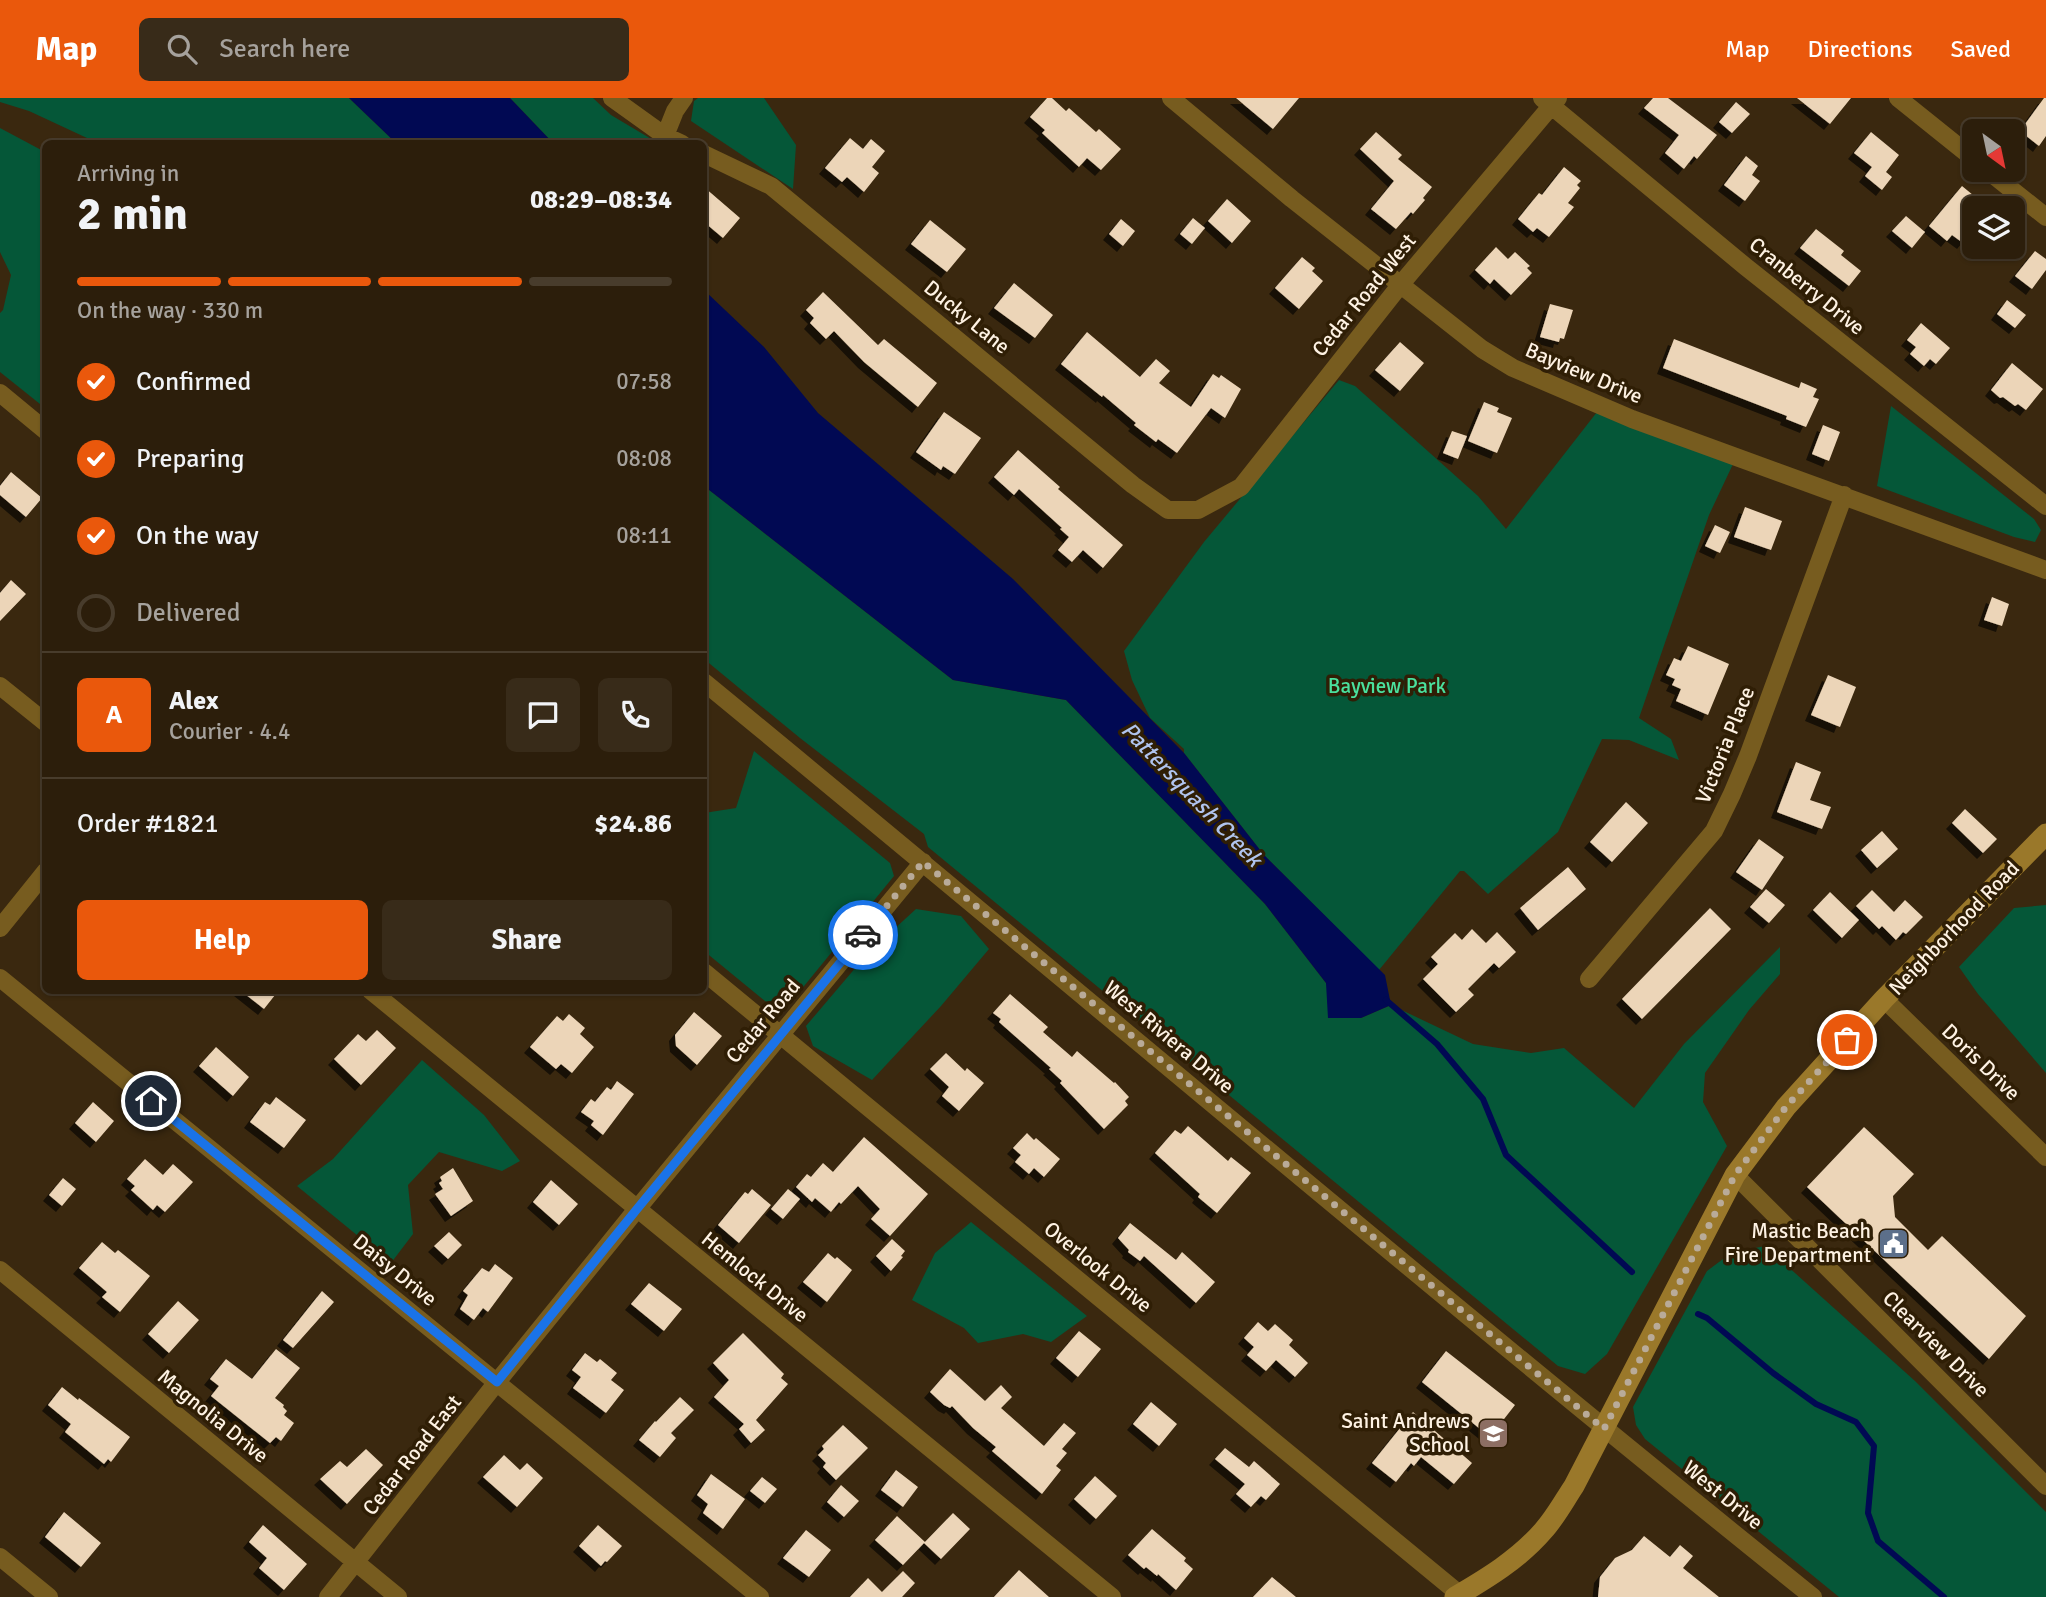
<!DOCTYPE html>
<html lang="en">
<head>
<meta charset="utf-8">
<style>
	:root { --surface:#2c1e0b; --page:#382b19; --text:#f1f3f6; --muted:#a6a29d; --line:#483c2c; --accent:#ea580c }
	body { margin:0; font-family:Signika,sans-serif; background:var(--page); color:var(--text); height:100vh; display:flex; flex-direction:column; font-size:26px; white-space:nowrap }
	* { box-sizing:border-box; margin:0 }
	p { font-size:23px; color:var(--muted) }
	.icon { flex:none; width:38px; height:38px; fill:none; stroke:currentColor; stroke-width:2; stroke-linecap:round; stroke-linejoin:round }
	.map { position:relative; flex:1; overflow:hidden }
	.sheet { position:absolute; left:42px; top:42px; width:665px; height:854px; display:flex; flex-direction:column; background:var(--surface); border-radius:10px; box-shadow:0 2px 5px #0004,0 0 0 2px var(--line) }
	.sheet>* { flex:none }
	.needle { width:46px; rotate:147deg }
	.tools { position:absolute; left:1962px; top:21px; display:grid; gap:14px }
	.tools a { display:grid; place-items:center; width:63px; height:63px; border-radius:10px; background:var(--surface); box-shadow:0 2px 5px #0004,0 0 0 2px var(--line); font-size:35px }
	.pin { position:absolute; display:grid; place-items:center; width:60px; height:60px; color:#fff; margin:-30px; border:4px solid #fff; border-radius:50%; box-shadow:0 2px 7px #0007 }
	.courier { position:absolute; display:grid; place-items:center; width:70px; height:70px; margin:-35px; border:5px solid #1a73e8; border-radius:50%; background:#fff; color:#222; box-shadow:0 2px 9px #0007 }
	.head em { font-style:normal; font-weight:700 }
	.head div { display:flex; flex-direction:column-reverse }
	.head { display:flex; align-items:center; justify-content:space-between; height:119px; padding:0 35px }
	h1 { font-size:46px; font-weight:700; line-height:52px }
	.bar { display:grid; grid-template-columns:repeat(4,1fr); gap:10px 7px; align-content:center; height:84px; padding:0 35px }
	.bar i { height:9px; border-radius:5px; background:var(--line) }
	.bar .selected { background:var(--accent) }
	.bar p { grid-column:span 4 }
	.line { display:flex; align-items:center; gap:18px; padding:0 35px; border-top:2px solid var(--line) }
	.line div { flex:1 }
	.round { display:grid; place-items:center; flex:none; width:74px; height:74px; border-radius:10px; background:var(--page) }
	ol { padding:0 35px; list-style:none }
	li { display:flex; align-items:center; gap:21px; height:77px }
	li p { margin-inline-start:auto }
	li .icon { padding:7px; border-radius:50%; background:var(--accent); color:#fff; stroke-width:4 }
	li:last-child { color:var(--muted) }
	li i { width:38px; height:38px; border:4px solid var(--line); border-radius:50% }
	.primary-button { display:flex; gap:14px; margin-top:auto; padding:14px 35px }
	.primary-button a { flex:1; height:80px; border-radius:10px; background:var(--accent); color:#fff; font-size:28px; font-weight:700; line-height:80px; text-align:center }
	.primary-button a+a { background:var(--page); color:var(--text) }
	header { display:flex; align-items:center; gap:42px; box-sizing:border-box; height:98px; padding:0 35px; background:var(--accent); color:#fff }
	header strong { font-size:33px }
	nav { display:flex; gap:38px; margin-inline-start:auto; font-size:24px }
	.search { width:490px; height:63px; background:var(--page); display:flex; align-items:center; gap:18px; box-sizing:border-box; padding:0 24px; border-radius:10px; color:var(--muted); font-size:26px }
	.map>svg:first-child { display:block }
	.green { fill:#055738 }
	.water { fill:#010953 }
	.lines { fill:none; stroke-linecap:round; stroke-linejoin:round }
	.stream { stroke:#010953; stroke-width:6 }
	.building { fill:#ecd5b8; filter:url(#shadow) }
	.street { stroke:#775c1f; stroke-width:18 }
	.secondary { stroke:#9a782a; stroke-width:21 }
	.done { stroke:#b9ab99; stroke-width:7; stroke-dasharray:0 12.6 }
	.route { stroke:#1a73e8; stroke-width:9 }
	.labels { text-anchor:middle; stroke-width:7; stroke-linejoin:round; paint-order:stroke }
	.street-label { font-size:21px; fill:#fef2e3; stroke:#2f1e05 }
	.park-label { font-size:21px; fill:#4ae19e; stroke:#2f1e05 }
	.poi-label { font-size:21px; fill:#fef2e3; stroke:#2f1e05; text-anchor:end }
	.water-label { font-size:23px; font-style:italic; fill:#b0c4ee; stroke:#2f1e05 }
</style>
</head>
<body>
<header>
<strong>Map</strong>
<div class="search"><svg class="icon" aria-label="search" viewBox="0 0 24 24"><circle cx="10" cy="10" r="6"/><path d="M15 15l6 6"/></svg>Search here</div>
<nav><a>Map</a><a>Directions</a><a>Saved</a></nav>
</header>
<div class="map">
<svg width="2046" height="1499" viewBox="0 0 2046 1499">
	<defs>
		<filter id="shadow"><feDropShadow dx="-6" dy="6" stdDeviation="0" flood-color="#0009"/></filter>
	</defs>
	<rect width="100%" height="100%" fill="#3a280f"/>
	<path class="green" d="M0 0H349L396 45H93L87 40 29 13 0 4Z
		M510 0H593L611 17 658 45H553Z
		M698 0H764L796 47 793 91 691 23 694 3Z
		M0 30 45 54V310L0 274V215L3 212 11 177 0 154Z
		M1339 282 1355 288 1478 398 1506 431 1597 314 1733 366 1709 417 1639 620 1671 641 1679 662 1629 642 1602 641 1558 734 1488 796 1464 773H1460L1379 872 1264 757 1184 655V651L1150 620 1132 582 1124 553 1204 444Z
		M1891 308 2034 421 2041 432 2035 444 2014 439 1877 388Z
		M704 388 953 582 1066 602 1265 806 1326 885 1361 920 1391 907 1473 946 1531 955 1564 950 1634 1010 1684 946 1780 849V876L1749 912 1705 975 1703 1004 1727 1048 1607 1256 1585 1276 1558 1268 928 749 924 736 800 640 704 561Z
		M754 653 890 765 894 778 791 904 782 911 765 903 704 853V715L736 710Z
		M2046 807V975L1978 896 1959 869 2014 810Z
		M916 811 961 818 989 851 941 908 872 982 813 948 806 928 868 855Z
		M422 962 484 1017 520 1063 502 1073 439 1054 408 1087 413 1136 391 1165 297 1088 333 1061Z
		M971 1124 1087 1218 1051 1244 1023 1236 978 1245 964 1230 912 1202 935 1155Z
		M1765 1148 1915 1283 2046 1414V1499H1839L1645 1341 1636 1327 1633 1309 1707 1173 1731 1155Z"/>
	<path class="water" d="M349 0H510L553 45H396Z
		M704 192 764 249 818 315 1013 481 1184 655 1264 757 1385 877 1391 907 1361 920H1328L1326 885 1265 806 1066 602 953 582 704 388Z"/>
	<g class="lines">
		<path class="stream" d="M1386 902 1437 946 1483 1001 1506 1057 1632 1174
			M1698 1216 1707 1220 1773 1275 1816 1306 1856 1324 1874 1348 1868 1415 1878 1443 1944 1499"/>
	</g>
	<path class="building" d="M1047 0H1052L1066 13 1069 10 1096 34 1099 31 1121 51 1101 72 1087 60 1079 69 1042 35 1045 32 1030 19Z
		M1236 0H1299L1273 31Z
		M1653 0H1668L1717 37 1697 61 1694 58 1684 71 1665 55 1679 37 1644 10Z
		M1797 0H1851L1830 26Z
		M2044 0H2046V38L2039 48 2020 33Z
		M1736 4 1750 16 1732 35 1719 24Z
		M1376 34 1402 57 1398 61 1432 89 1423 100 1425 102 1413 116 1411 114 1396 131 1371 111 1394 83 1360 51Z
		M1871 34 1899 57 1886 74 1892 79 1882 92 1865 78 1872 69 1854 55Z
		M850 40 863 51 871 41 885 53 872 69 879 75 864 94 847 79 842 84 825 70Z
		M1746 58 1758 68 1752 77 1760 83 1745 103 1724 87Z
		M1564 69 1581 83 1577 87 1580 90 1568 105 1574 109 1549 139 1537 130 1533 134 1518 121 1539 95 1542 97Z
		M1962 88 1979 102 1964 120 1974 129V132L1963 145 1952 137 1947 143 1929 128Z
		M704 89 740 120 723 140 704 124Z
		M1227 101 1251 123 1232 145 1208 123Z
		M1906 118 1925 134 1912 150 1892 133Z
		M1193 120 1205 130 1192 146 1180 136Z
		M1121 121 1135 133 1123 148 1109 136Z
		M930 122 966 151 947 174 911 146Z
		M1816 131 1844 153 1841 157 1861 173 1849 188 1800 150Z
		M1496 149 1508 161 1515 154 1530 168 1527 170 1532 175 1511 197 1494 181 1490 186 1475 172Z
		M2035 153 2046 161V172L2032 191 2015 178Z
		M1302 159 1315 170 1312 173 1323 183 1299 211 1275 190Z
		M1014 185 1053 217 1035 240 994 210Z
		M823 194 878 247 884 241 937 285 918 309 864 264 834 233 826 241 810 225 814 220 806 212Z
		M2007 202 2026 217 2015 230 1997 216Z
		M1550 206 1573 212 1564 241 1560 240 1559 244 1540 239Z
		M1921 225 1950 250 1936 266 1930 261 1924 268 1910 256 1916 249 1907 242Z
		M1087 234 1140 279 1156 261 1170 273 1159 285 1191 309 1213 276 1219 280 1221 277 1241 291 1225 320 1211 310 1177 355 1158 341 1156 344 1134 327 1136 325 1103 297 1102 299 1061 266Z
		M1674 241 1799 290 1801 284 1817 291 1813 299 1819 301 1806 329 1786 321 1787 318 1663 270Z
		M1400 244 1424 265 1400 293 1375 272Z
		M2012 265 2043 291 2026 312 2018 306 2015 308 2003 299 2000 300 1991 292Z
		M1484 304 1499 310 1497 314 1512 320 1497 355 1468 343Z
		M944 314 981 340 955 376 943 368 941 372 916 354Z
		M1823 327 1840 334 1829 363 1812 356Z
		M1452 333 1467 338 1458 361 1443 355Z
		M1018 352 1060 389 1058 391 1123 447 1103 470 1083 452 1072 464 1058 452 1069 439 1060 431 1062 430 1019 391 1014 397 994 379Z
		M11 374 42 400 26 419 0 397V388Z
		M1745 409 1782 423 1771 452 1734 439Z
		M1715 427 1730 434 1720 455 1705 448Z
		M11 482 26 496 0 523V495Z
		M1992 499 2009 506 2002 528 1984 522Z
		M1688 548 1729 566 1708 617 1676 603 1681 591 1672 587 1675 581 1666 577 1674 560 1681 563Z
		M1828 577 1856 589 1840 629 1811 617Z
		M1796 664 1821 674 1810 702 1831 709 1822 731 1777 714Z
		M1626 704 1648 725 1612 764 1590 744Z
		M1965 711 1997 741 1983 755 1952 725Z
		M1882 733 1898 751 1877 770 1861 752Z
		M1759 741 1784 759 1762 792 1736 774Z
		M1568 769 1586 791 1538 832 1520 810Z
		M1766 791 1785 807 1769 825 1750 809Z
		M1872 792 1894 814 1905 802 1923 819 1906 836 1903 834 1896 842 1882 828 1879 831 1856 808Z
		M1830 794 1859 822 1842 840 1813 812Z
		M1710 810 1731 831 1642 921 1622 901Z
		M1472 831 1486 845 1497 834 1516 854 1499 870 1494 865 1468 891 1474 897 1456 914 1423 881 1438 866 1431 859 1455 835 1462 842Z
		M240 892H279L264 911Z
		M1010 896 1048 929 1043 934 1072 959 1077 953 1114 985 1115 984 1129 999 1125 1003 1128 1007 1104 1031 1060 985 1062 983 1049 971 1051 970 999 924 1001 921 993 915Z
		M694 914 722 938 697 967 676 948 675 937Z
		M569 916 585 930 580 936 594 949 572 975 561 966 556 971 530 949 557 918 563 923Z
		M377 932 396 950 361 987 334 961 358 936 366 943Z
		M216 949 249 979 233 998 199 968Z
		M946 955 965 973 967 970 984 985 959 1013 942 998 949 989 930 971Z
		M617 983 634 996 603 1037 591 1027 594 1023 581 1014 591 1001 595 1004 607 989 611 992Z
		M276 999 306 1022 284 1050 250 1024 265 1004 270 1007Z
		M93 1004 114 1023 96 1044 75 1025Z
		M1188 1028 1228 1063 1231 1059 1251 1075 1217 1115 1198 1099 1200 1096 1155 1055 1175 1032 1181 1036Z
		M1864 1029 1914 1076 1893 1098 1895 1119 1928 1152 1942 1138 2026 1218 1989 1261 1807 1089Z
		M1027 1035 1034 1042 1036 1040 1060 1061 1044 1079 1034 1070 1029 1076 1015 1064 1021 1057 1013 1050Z
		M864 1039 928 1096 890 1138 871 1121 880 1111 858 1088 841 1106 839 1104 831 1114 815 1100 812 1104 796 1089 807 1076 811 1079 823 1065 833 1074Z
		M145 1061 163 1077 173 1066 193 1084 165 1114 157 1107 153 1112 131 1092 135 1088 127 1081Z
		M453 1070 473 1103 451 1118 435 1096 443 1091 439 1085 442 1083 440 1079Z
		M63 1080 76 1091 62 1108 49 1097Z
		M551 1082 578 1106 559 1127 533 1104Z
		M752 1091 771 1107 739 1145 718 1127 745 1094 748 1096Z
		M788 1091 800 1101 783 1121 771 1111Z
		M1130 1125 1176 1162 1182 1154 1215 1184 1196 1205 1144 1158 1140 1163 1128 1154 1129 1152 1118 1140Z
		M449 1134 462 1147 448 1161 434 1148Z
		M892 1141 905 1153 901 1158 903 1159 891 1173 876 1158Z
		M102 1144 115 1155 118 1152 150 1178 120 1214 102 1199 107 1194 79 1170Z
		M828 1155 835 1161 837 1159 852 1172 827 1204 803 1184Z
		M495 1166 513 1180 488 1214 483 1210 474 1222 460 1211 468 1197 463 1193 482 1170 489 1174Z
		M649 1185 682 1211 664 1233 631 1206Z
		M322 1193 334 1204 293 1250 283 1242Z
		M178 1203 199 1222 169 1255 148 1236Z
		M1258 1224 1268 1233 1275 1226 1293 1242 1289 1247 1308 1265 1295 1279 1276 1262 1266 1273 1247 1257 1254 1249 1244 1240Z
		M1079 1233 1101 1251 1078 1279 1056 1260Z
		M743 1235 784 1276 781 1280 788 1286 756 1322 765 1332 751 1345 739 1331 744 1326 714 1299 729 1282 713 1265Z
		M276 1251 300 1270 275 1300 284 1307 283 1309 287 1313 284 1317 294 1325 281 1343 276 1339 270 1345 211 1298 219 1288 210 1281 226 1261 252 1281Z
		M1446 1253 1515 1307 1490 1339 1422 1284Z
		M585 1255 597 1264 600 1261 617 1275 611 1282 624 1292 606 1315 573 1290 581 1279 572 1272Z
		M950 1271 985 1303 1001 1287 1012 1299 1001 1310 1044 1348 1064 1325 1076 1335 1062 1351 1067 1355 1056 1368 1061 1372 1042 1396 992 1353 996 1349 973 1330 952 1308 950 1310 944 1307 930 1294Z
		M62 1289 78 1302 79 1300 130 1339 111 1364 108 1361 104 1366 65 1334 71 1326 48 1307Z
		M680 1299 694 1312 671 1335 676 1340 660 1359 639 1342 655 1323 656 1324Z
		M1151 1304 1177 1326 1159 1348 1133 1326Z
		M1413 1314 1472 1365 1454 1386 1421 1359 1414 1368 1411 1365 1396 1384 1372 1365Z
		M843 1327 868 1350 836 1382 823 1369 826 1365 818 1357 824 1351 822 1348Z
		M1225 1350 1249 1369 1254 1363 1280 1386 1266 1402 1261 1398 1251 1409 1236 1396 1245 1386 1215 1361Z
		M366 1351 383 1367 347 1406 320 1381 340 1363 347 1369Z
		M504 1357 520 1372 527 1365 543 1380 517 1409 483 1379Z
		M896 1372 918 1389 903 1409 881 1392Z
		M711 1376 745 1401 723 1431 703 1415 708 1406 697 1397Z
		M1095 1378 1117 1398 1096 1421 1074 1401Z
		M762 1379 777 1391 765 1405 750 1393Z
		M841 1387 859 1403 844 1419 827 1404Z
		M64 1414 101 1445 81 1469 45 1439Z
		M953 1415 970 1431 941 1461 924 1445Z
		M897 1418 925 1444 903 1467 875 1442Z
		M263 1427 307 1466 284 1492 259 1470 267 1460 249 1444Z
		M598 1427 622 1448 607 1464 605 1463 601 1468 579 1448Z
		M1152 1431 1186 1460 1184 1463 1193 1471 1176 1492 1158 1476 1157 1478 1146 1469 1144 1471 1128 1457Z
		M806 1432 831 1452 809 1479 783 1460Z
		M1644 1438 1670 1459 1680 1447 1693 1458 1683 1470 1719 1499H1598L1600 1479 1615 1460 1632 1452Z
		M1019 1472 1049 1499H994Z
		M903 1473 915 1485 902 1499H850L868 1480 882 1494Z
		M1272 1479 1296 1499H1253Z"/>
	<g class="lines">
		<path class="street" d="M612 0 665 38 682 46
			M1171 0 1292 101 1482 251 1513 270 1632 321 2046 472
			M1542 0 1746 169 2046 408
			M1898 0 1974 61
			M665 38 675 13 684 0
			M704 56 771 88 1133 387 1168 412H1198L1241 389 1401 186 1558 0
			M1987 72 2046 119
			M0 295 46 333
			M704 584C1074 888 1439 1199 1813 1499
			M0 588 46 625
			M0 830 46 773
			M704 874 1463 1499
			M0 880 760 1499
			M1589 881 1714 733 1732 696 1748 658 1844 397
			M370 892 1112 1499
			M1884 901 2046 1059
			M1735 1077 2046 1388
			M0 1172 398 1499
			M0 1459 49 1499
			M328 1499 497 1284 637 1111 923 764"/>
		<path class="secondary" d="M1455 1499C1486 1481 1519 1461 1543 1433 1555 1420 1564 1403 1574 1388L1735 1077 1786 1009 1884 901 2046 736"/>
	</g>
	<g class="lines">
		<path class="done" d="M863 837 923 764 1604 1331 1735 1077 1786 1009 1847 942"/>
		<path class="route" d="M151 1003 497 1284 637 1111 863 837"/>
	</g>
	<defs>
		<symbol id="civic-square" viewBox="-11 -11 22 22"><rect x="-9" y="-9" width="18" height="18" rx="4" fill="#5c6f8a" stroke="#2f1e05"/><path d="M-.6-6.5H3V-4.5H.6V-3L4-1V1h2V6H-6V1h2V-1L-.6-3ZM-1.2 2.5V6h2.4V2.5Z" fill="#fff"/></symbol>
		<symbol id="school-square" viewBox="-11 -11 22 22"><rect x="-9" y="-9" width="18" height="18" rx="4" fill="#8d6e63" stroke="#2f1e05"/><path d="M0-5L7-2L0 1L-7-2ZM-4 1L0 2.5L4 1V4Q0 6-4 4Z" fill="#fff"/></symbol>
	</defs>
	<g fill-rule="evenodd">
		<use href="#civic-square" x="1876" y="1128" width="35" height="35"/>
		<use href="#school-square" x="1476" y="1318" width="35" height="35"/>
	</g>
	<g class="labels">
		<g class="street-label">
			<text transform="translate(1807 188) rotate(39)" y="7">Cranberry Drive</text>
			<text transform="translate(1364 197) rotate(-51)" y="7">Cedar Road West</text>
			<text transform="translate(967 219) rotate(39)" y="7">Ducky Lane</text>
			<text transform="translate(1584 275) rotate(23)" y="7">Bayview Drive</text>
			<text transform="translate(1725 647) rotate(-68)" y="7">Victoria Place</text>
			<text transform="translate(1954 830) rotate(-46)" y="7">Neighborhood Road</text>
			<text transform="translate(763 923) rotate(-50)" y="7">Cedar Road</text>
			<text transform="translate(1169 939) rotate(40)" y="7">West Riviera Drive</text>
			<text transform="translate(1981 964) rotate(44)" y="7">Doris Drive</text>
			<text transform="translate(1098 1169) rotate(39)" y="7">Overlook Drive</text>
			<text transform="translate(395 1172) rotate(39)" y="7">Daisy Drive</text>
			<text transform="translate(755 1179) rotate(39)" y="7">Hemlock Drive</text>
			<text transform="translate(1936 1246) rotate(45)" y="7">Clearview Drive</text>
			<text transform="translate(213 1318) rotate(39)" y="7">Magnolia Drive</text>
			<text transform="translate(412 1357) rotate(-52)" y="7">Cedar Road East</text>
			<text transform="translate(1723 1397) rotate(39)" y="7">West Drive</text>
		</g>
		<g class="park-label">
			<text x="1387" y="595">Bayview Park</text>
		</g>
		<g class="poi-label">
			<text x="1871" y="1140">Mastic Beach<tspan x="1871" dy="24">Fire Department</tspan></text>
			<text x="1470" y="1330">Saint Andrews<tspan x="1470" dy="24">School</tspan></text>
		</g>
		<g class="water-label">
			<text transform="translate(1192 696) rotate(46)" y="8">Pattersquash Creek</text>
		</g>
	</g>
</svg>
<div class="tools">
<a><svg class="needle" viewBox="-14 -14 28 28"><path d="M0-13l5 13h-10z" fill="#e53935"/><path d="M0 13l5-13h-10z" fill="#a6a29d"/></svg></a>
<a><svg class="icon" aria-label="layers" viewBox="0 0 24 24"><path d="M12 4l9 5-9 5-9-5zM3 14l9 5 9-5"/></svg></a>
</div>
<div class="pin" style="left:1847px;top:942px;background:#ea580c"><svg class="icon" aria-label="bag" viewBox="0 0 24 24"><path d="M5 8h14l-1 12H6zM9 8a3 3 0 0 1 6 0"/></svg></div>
<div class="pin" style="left:151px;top:1003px;background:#1f2937"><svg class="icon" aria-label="home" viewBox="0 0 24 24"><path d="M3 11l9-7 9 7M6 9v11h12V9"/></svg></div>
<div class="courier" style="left:863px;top:837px"><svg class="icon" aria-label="car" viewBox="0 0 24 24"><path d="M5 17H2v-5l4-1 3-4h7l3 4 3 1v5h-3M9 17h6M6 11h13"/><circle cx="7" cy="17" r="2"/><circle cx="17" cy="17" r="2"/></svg></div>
<section class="sheet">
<div class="head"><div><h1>2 min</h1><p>Arriving in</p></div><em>08:29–08:34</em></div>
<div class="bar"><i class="selected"></i><i class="selected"></i><i class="selected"></i><i></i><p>On the way · 330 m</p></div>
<ol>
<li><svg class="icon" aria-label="check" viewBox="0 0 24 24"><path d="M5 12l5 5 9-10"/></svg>Confirmed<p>07:58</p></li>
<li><svg class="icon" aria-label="check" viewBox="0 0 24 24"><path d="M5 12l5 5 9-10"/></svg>Preparing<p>08:08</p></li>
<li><svg class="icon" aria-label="check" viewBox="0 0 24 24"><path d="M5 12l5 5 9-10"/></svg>On the way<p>08:11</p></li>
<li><i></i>Delivered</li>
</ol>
<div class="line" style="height:126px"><b class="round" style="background:var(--accent);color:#fff">A</b><div><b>Alex</b><p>Courier · 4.4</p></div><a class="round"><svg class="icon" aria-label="chat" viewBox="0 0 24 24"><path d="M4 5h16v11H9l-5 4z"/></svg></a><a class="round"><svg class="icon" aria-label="phone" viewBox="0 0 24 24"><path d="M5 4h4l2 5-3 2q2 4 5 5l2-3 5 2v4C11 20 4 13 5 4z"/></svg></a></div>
<div class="line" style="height:91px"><div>Order #1821</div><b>$24.86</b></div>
<div class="primary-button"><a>Help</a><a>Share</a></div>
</section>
</div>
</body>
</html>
